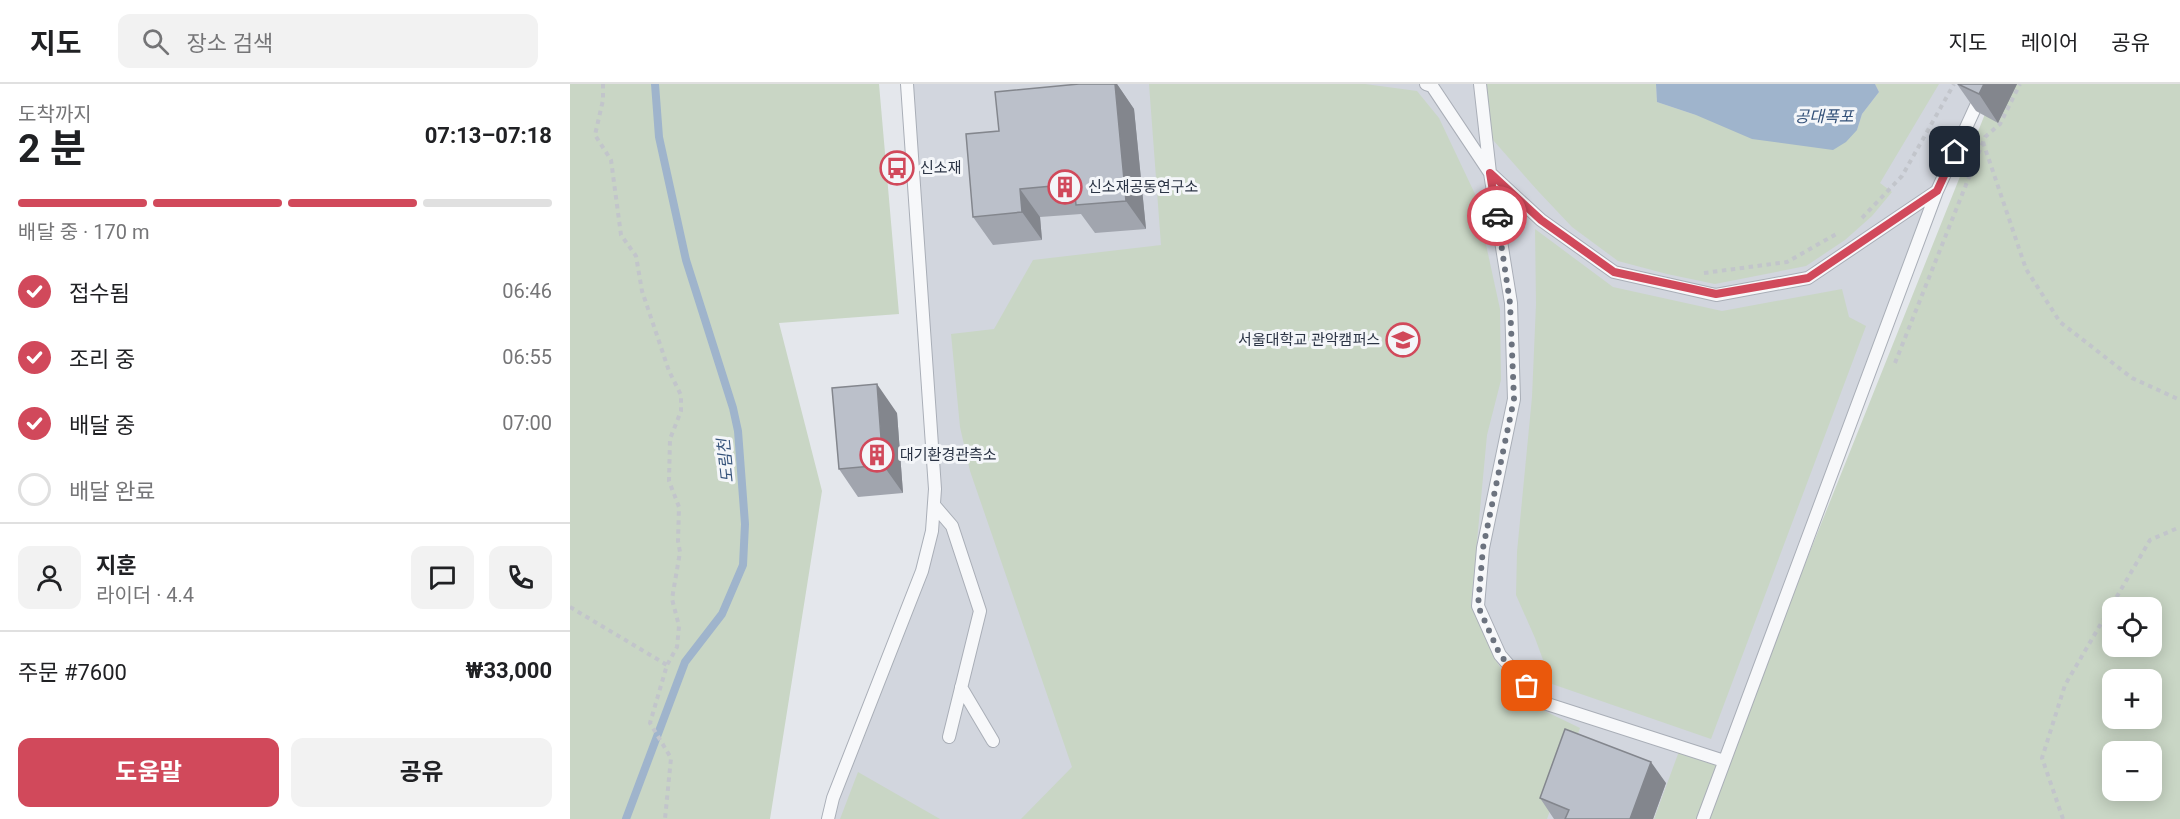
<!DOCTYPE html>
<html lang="ko">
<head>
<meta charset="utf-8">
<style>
	:root { --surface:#fff; --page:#f2f2f2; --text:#202124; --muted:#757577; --line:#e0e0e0; --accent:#d1495b }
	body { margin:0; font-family:Roboto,"Noto Sans KR",sans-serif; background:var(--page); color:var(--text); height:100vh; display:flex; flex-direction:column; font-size:22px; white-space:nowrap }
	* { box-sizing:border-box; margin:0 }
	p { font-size:20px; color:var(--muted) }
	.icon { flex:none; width:33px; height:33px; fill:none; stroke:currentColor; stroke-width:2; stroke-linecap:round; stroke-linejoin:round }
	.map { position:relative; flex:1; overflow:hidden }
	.side { display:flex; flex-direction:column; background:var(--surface); width:570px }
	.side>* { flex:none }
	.controls { position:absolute; left:1532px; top:513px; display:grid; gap:12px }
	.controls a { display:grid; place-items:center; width:60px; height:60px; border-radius:12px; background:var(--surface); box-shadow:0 3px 15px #0003; font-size:30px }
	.pin { position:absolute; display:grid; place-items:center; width:51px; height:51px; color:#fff; margin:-26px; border-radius:12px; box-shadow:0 3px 9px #0006 }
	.courier { position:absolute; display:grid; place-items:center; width:60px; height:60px; margin:-30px; border:4px solid #d1495b; border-radius:50%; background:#fff; color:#222; box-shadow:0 2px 8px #0007 }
	.summary em { font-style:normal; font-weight:700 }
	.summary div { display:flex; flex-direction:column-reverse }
	.summary { display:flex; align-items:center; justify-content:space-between; height:102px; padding:0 18px }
	h1 { font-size:39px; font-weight:700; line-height:45px }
	.bar { display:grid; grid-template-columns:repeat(4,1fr); gap:9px 6px; align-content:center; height:72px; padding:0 18px }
	.bar i { height:8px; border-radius:4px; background:var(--line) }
	.bar .selected { background:var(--accent) }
	.bar p { grid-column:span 4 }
	.line { display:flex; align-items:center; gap:15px; padding:0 18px; border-top:2px solid var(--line) }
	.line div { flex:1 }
	.round { display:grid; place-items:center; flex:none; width:63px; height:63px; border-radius:12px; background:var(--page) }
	ol { padding:0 18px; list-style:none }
	li { display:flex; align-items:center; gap:18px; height:66px }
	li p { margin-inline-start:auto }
	li .icon { padding:6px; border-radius:50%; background:var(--accent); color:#fff; stroke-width:4 }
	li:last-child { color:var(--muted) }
	li i { width:33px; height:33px; border:3px solid var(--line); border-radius:50% }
	.action { display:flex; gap:12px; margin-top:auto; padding:12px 18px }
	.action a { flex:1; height:69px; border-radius:12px; background:var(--accent); color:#fff; font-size:24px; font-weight:700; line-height:69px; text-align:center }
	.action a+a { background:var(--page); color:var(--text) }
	header { display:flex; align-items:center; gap:36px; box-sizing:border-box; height:84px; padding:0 30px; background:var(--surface); border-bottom:2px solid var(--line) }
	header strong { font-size:28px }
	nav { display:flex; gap:33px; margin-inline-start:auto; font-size:21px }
	.search { width:420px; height:54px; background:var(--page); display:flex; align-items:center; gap:15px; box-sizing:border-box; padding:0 21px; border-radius:12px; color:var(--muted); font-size:22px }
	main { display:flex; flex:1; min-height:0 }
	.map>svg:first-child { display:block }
	.built { fill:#d2d6de }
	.green { fill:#c9d6c5; fill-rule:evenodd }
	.water { fill:#9fb4cc }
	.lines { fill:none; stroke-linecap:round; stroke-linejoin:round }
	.stream { stroke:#9fb4cc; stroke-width:8 }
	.lane-casing { stroke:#a9aeb7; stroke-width:14 }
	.path { stroke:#c2c5cb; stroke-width:4; stroke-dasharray:4.5 4.5; stroke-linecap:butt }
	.lane { stroke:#f7f8fa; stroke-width:12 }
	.wall { fill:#a1a5ae }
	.shaded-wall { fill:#83868d }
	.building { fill:#bbc0ca; stroke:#83868d; stroke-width:1.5 }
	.done { stroke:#6c737f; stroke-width:6; stroke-dasharray:0 10.8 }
	.route { stroke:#d1495b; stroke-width:8 }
	.labels { text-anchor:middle; stroke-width:6; stroke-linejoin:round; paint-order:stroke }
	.poi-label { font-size:15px; fill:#2b3445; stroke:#f4f6f9; text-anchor:start }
	.water-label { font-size:16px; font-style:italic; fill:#34527a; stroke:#f4f6f9 }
</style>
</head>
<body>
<header>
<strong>지도</strong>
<div class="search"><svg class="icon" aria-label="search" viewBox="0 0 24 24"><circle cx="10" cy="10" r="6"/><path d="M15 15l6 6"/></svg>장소 검색</div>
<nav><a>지도</a><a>레이어</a><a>공유</a></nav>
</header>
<main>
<section class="side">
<div class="summary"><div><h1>2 분</h1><p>도착까지</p></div><em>07:13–07:18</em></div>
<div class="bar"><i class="selected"></i><i class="selected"></i><i class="selected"></i><i></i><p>배달 중 · 170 m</p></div>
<ol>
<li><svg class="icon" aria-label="check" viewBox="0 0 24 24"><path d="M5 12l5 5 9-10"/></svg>접수됨<p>06:46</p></li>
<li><svg class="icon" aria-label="check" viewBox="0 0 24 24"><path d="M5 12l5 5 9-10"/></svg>조리 중<p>06:55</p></li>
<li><svg class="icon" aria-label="check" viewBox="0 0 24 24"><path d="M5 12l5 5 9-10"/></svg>배달 중<p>07:00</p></li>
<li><i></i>배달 완료</li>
</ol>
<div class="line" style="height:108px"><a class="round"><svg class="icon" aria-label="person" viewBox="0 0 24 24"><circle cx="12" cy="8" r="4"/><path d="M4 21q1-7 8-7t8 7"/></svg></a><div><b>지훈</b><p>라이더 · 4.4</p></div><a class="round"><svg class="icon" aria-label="chat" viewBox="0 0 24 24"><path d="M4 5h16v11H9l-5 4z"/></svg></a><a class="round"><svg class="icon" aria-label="phone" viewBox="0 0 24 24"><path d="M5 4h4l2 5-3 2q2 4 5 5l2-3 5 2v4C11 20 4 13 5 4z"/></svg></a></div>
<div class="line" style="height:78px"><div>주문 #7600</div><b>₩33,000</b></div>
<div class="action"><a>도움말</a><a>공유</a></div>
</section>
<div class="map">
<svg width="1610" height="735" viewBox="0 0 1610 735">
	<rect width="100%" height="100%" fill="#e4e7ec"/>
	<path class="built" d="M337 0H1416L1402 28 1133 735H258L362 447Z"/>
	<path class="green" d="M0 0H309L329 230 209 239 252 407 200 735H0Z
		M579 0H795L847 7 869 34 905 110 930 225 931 296 917 351 901 521 925 575 950 615 1010 644 977 735H451L502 683 400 387 390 343 381 250 424 245 463 176 591 161Z
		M914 0H1086L1087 18 1126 31 1287 46 1292 30 1309 8 1305 0H1369L1310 99 1322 108 1302 132 1275 156 1236 182 1145 200 1097 190 1048 177 1002 143 968 107 923 56Z
		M1431 0H1610V735H1133L1419 20ZM1542 524H1581V562H1542ZM1542 596H1581V634H1542ZM1542 668H1581V706H1542Z
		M965 145 1043 203 1152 227 1272 205 1279 233 1296 242 1141 655 982 600 965 554 946 511 947 468 962 313 966 220Z
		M1111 662 1154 677 1127 735H1084Z
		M288 688 370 735H270Z"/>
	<path class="water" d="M1086 0H1305L1309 8 1292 30 1287 46 1276 58 1263 66 1182 55 1126 31 1087 18Z"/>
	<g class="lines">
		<path class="stream" d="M56 735 115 578 152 530 173 481 175 440 168 347 163 324 116 176 89 53 85 0"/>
		<defs>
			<path id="lane" d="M856 0 862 2 920 89 971 136 1044 188 1146 211 1238 194 1367 107
				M910 0 920 89 941 219 944 315 913 464 908 522 930 571 971 618 1154 677
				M364 421 382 442 410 527 379 653
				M391 603 423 657
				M258 735 263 714 352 487 362 447 365 405 337 0
				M1133 735 1367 107 1416 0"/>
		</defs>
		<use href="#lane" class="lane-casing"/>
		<path class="path" d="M33 0V16L25 51 41 76 51 151 66 172 72 207 99 287 111 311V327L100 355 99 397 109 423 108 457 110 468 102 515 109 542 107 563 97 581 80 639 101 674 95 735
			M1413 58 1456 185 1490 238 1562 294 1610 316
			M1292 134 1332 92 1384 0
			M1134 189 1217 178 1268 149
			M1325 279 1415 53 1430 40 1450 0
			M0 523 97 581
			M1493 735 1472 674 1495 601 1580 456 1610 443"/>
		<use href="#lane" class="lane"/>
	</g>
	<path class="wall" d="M509 0H547L564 25 576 145 525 149 511 130 470 133 472 156 423 161 403 133Z
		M1387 0H1447L1428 39 1406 27Z
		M327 329 333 409 288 413 269 385Z
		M1096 699 1083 735H984L970 714Z"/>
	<path class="shaded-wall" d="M545 0H547L564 25 576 145 556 117Z
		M1414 0H1447L1428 39 1409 10Z
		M450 105 470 133 472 156 452 128Z
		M307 300 327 329 333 409 313 381Z
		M1081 678 1096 699 1083 735H1060Z"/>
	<path class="building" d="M509 0H545L556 117 506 121 504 100 450 105 452 128 403 133 396 50 429 47 425 8Z
		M1388 0H1414L1409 10Z
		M307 300 313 381 269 385 262 304Z
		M995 645 1081 678 1060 735H995L999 726 970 714Z"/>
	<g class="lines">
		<path class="done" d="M927 132 940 219 944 315 913 464 908 522 930 571 957 602"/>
		<path class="route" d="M927 132 920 89 971 136 1044 188 1146 210 1238 194 1367 107 1385 68"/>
	</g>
	<defs>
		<symbol id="bus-ring" viewBox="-11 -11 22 22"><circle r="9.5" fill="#f4f6f9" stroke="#d1495b" stroke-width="1.5"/><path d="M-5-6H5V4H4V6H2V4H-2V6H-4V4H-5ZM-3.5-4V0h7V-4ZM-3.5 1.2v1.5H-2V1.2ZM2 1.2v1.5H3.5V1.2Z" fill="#d1495b"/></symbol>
		<symbol id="building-ring" viewBox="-11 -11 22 22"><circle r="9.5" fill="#f4f6f9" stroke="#d1495b" stroke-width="1.5"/><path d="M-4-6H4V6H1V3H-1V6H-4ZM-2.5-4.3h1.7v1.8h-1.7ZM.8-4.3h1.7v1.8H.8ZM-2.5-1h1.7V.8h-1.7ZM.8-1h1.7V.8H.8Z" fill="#d1495b"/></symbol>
		<symbol id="university-ring" viewBox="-11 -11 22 22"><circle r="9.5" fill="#f4f6f9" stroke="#d1495b" stroke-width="1.5"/><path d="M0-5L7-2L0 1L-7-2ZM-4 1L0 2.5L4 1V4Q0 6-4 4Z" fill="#d1495b"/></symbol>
	</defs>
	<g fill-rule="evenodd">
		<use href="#bus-ring" x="308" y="65" width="38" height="38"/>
		<use href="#building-ring" x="476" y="84" width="38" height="38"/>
		<use href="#university-ring" x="814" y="237" width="38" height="38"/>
		<use href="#building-ring" x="288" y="352" width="38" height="38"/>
	</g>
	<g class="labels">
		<g class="poi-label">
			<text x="350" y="89">신소재</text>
			<text x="518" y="108">신소재공동연구소</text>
			<text x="810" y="261" text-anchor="end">서울대학교 관악캠퍼스</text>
			<text x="330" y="376">대기환경관측소</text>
		</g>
		<g class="water-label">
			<text x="1254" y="38">공대폭포</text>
			<text transform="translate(155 377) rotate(-96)" y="6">도림천</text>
		</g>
	</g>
</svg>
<div class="controls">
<a><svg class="icon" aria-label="locate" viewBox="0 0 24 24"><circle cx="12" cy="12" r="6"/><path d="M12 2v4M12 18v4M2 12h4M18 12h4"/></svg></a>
<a>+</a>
<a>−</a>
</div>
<div class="pin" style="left:957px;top:602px;background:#ea580c"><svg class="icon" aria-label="bag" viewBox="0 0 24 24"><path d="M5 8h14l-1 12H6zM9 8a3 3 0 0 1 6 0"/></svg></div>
<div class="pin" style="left:1385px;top:68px;background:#1f2937"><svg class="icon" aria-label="home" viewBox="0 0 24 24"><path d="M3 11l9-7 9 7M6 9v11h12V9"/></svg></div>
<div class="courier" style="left:927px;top:132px"><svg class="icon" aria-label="car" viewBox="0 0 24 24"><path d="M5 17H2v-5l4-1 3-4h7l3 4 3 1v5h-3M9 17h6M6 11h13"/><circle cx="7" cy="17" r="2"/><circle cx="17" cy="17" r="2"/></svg></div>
</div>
</main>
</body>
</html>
